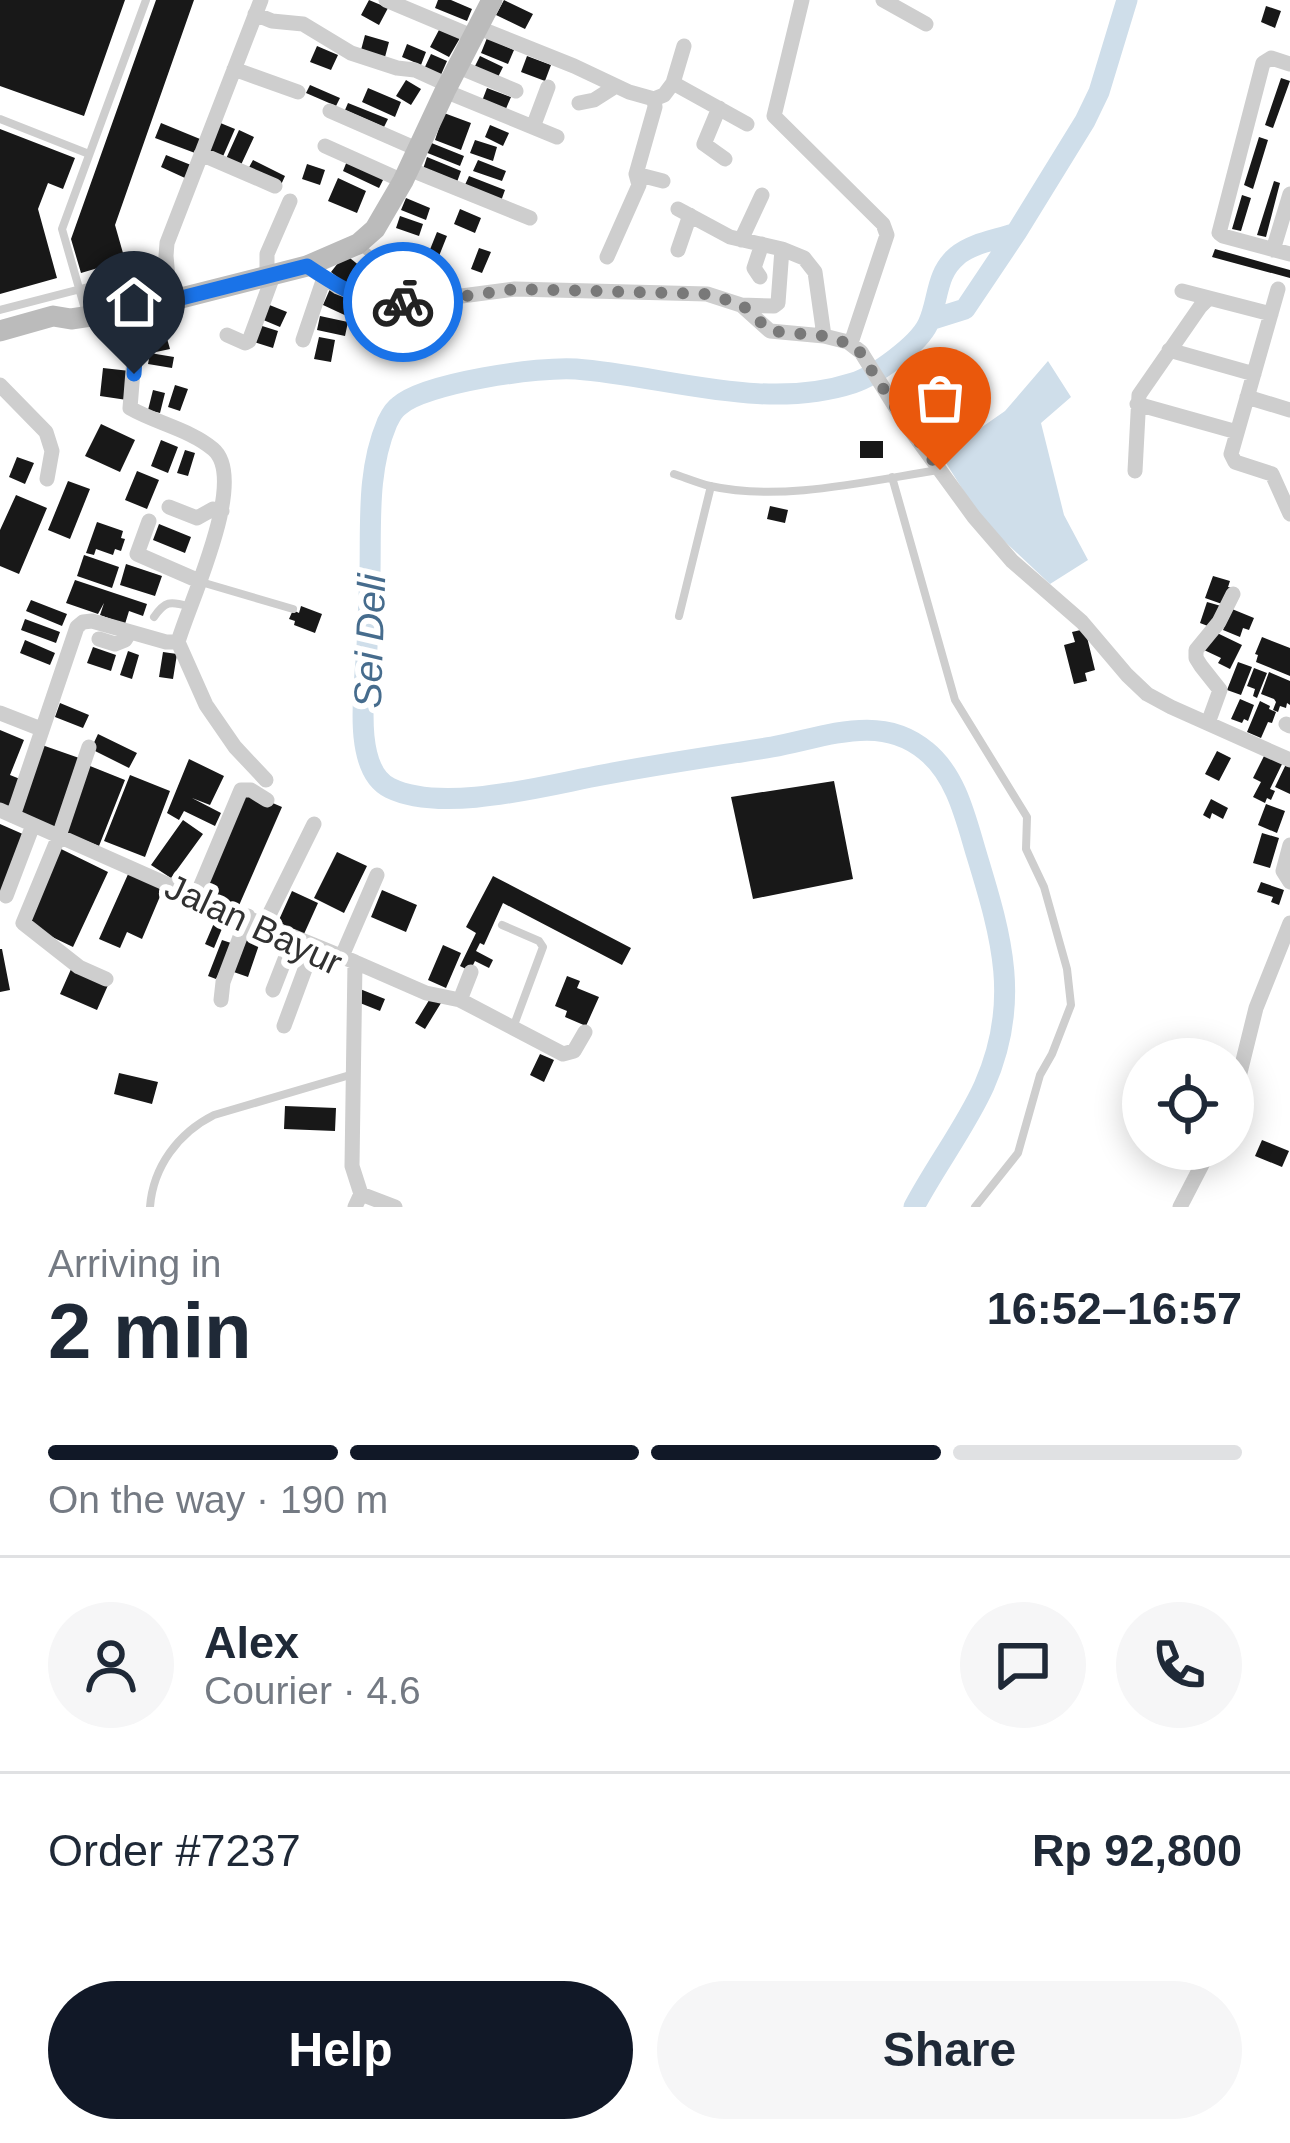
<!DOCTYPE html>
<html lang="en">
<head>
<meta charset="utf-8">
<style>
	:root { --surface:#fff; --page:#f6f6f7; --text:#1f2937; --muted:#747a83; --line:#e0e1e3; --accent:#111827 }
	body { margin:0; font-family:Helvetica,sans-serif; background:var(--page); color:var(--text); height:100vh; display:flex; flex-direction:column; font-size:45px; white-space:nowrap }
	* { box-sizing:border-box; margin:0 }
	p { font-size:39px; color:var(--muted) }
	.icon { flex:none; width:66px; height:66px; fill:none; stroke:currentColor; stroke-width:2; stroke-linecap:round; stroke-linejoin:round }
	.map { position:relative; height:1207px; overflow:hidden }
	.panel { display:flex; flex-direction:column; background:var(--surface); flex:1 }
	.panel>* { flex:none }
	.tools { position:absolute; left:1122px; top:1038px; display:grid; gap:24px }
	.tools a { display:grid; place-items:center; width:132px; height:132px; border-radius:50%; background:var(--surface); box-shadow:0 6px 30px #0003; font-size:60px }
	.pin { position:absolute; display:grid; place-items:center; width:102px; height:102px; color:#fff; margin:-123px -51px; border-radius:50% 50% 50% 0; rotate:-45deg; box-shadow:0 0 12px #0007 }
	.pin .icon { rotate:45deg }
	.courier { position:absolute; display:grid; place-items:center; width:120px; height:120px; margin:-60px; border:9px solid #1a73e8; border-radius:50%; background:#fff; color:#222; box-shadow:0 3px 15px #0007 }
	.overview em { font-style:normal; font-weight:700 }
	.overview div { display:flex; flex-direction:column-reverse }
	.overview { display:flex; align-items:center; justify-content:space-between; height:204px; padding:0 48px }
	h1 { font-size:78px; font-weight:700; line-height:90px }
	.bar { display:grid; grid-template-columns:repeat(4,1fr); gap:18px 12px; align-content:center; height:144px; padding:0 48px }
	.bar i { height:15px; border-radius:9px; background:var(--line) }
	.bar .on { background:var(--accent) }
	.bar p { grid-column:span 4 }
	.line { display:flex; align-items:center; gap:30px; padding:0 48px; border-top:3px solid var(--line) }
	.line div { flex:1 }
	.round { display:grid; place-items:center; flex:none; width:126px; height:126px; border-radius:63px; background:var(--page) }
	.action { display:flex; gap:24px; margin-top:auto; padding:24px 48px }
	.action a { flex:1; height:138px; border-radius:72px; background:var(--accent); color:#fff; font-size:48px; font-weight:700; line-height:138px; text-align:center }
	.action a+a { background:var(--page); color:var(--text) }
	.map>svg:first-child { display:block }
	.water { fill:#cfdeea }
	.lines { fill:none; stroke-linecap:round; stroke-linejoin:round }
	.river { stroke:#cfdeea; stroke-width:21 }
	.building { fill:#181818 }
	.lane { stroke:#cecece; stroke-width:8 }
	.street { stroke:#cecece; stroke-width:15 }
	.secondary { stroke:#bbb; stroke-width:21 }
	.done { stroke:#797979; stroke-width:12; stroke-dasharray:0 21.6 }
	.route { stroke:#1a73e8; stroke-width:15 }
	.labels { text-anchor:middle; stroke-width:12; stroke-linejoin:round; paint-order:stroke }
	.street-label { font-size:36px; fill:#313131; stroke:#fff }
	.water-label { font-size:39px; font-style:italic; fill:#466c8d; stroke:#fff }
</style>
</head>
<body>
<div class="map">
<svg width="1290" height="1207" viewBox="0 0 1290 1207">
	<rect width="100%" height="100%" fill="#fff"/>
	<path class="water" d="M1048 361 1071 397 1041 423 1064 515 1088 560 1050 584 982 520 946 463 952 448 1005 411Z"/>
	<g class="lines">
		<path class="river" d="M930 320 965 309 1016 233
			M914 1207C935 1167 966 1126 984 1086 1021 1003 1002 938 977 856 966 820 957 776 926 751 880 712 824 738 772 747 716 756 659 764 602 775 547 785 443 814 390 788 351 769 365 684 367 647 368 622 369 597 370 572 371 522 367 470 387 423 390 417 393 410 399 406 424 383 541 366 576 369 666 376 764 412 853 383 875 376 918 345 928 324 939 301 935 274 957 256 972 243 997 240 1016 233L1085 121 1099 92 1127 0"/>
	</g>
	<path class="building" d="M0 0H125L84 116 0 86Z
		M156 0H194L115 225 125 260 81 273 71 239Z
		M369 0 388 8 379 25 361 15Z
		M438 0H451L472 9 467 21 435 8Z
		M504 0 533 14 525 29 496 15Z
		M1266 6 1281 11 1275 28 1261 22Z
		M440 28 460 38 449 57 430 47Z
		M365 35 389 42 385 57 361 50Z
		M487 38 514 50 508 64 481 53Z
		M407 44 426 52 421 65 402 57Z
		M317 46 338 55 331 70 310 62Z
		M431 54 447 61 440 77 424 69Z
		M480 56 503 67 497 79 474 68Z
		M527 56 551 65 545 81 521 72Z
		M1281 78 1290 81 1273 128 1265 125Z
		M406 80 421 89 411 105 396 96Z
		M310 85 340 98 336 106 306 93Z
		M368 88 401 102 395 117 362 102Z
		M487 88 511 97 505 111 482 101Z
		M348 103 388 119 384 127 345 110Z
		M444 113 471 123 461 150 435 140Z
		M218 122 235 129 221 161 205 153Z
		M161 123 200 139 195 153 155 138Z
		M490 125 509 133 503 146 485 137Z
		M0 129 75 158 63 189 48 183 38 209 57 278 0 294Z
		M239 130 254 137 240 167 225 161Z
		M1259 137 1268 140 1253 189 1244 185Z
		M475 140 497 147 493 161 470 153Z
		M429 142 464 156 460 166 425 152Z
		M166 155 191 165 185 178 161 167Z
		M427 157 461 171 457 182 423 169Z
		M253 160 285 176 280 187 247 171Z
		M478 160 506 171 502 181 473 171Z
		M347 161 384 178 379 188 343 171Z
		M307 164 325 170 320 185 302 179Z
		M469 176 505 190 501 201 464 187Z
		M338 178 366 191 357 213 328 201Z
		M1274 181 1280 183 1266 237 1257 235Z
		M1242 195 1251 198 1241 231 1232 229Z
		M406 198 430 208 426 220 401 210Z
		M460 209 481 218 475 233 454 224Z
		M400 216 423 224 419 236 396 228Z
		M437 232 447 236 439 256 429 252Z
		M479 248 491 252 482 273 471 269Z
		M1215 249 1290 270V278L1212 257Z
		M345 254 361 267 347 285 331 272Z
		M330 289 358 302 351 318 323 305Z
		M267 304 287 312 280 327 261 319Z
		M366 304 379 310 367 335 355 330Z
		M383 306 400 309 398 323 380 320Z
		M160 314 170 349 156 352 147 318Z
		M320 316 348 322 345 336 317 330Z
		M259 325 278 331 273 348 254 342Z
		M319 337 335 340 331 362 314 359Z
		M150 353 174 357 172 368 148 364Z
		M103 368 130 371 127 400 100 396Z
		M175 385 188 389 180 411 168 407Z
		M153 390 165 393 160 413 148 410Z
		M950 422 959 434 945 446 935 434Z
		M101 424 135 440 120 472 85 456Z
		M161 440 178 447 168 473 151 466Z
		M860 441H883V458H860Z
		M185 450 195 453 188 476 177 473Z
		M17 457 34 463 25 484 9 477Z
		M137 471 159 480 147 509 125 500Z
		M68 481 90 489 70 539 48 530Z
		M16 495 47 508 19 574 0 566V530Z
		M770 506 788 510 785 523 767 519Z
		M97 522 123 531 121 538 125 539 121 551 115 549 113 555 96 549 94 555 86 553Z
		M159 524 191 537 185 553 153 540Z
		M84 555 119 567 112 588 77 576Z
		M126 564 162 576 155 596 120 585Z
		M1213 576 1230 581 1228 587 1232 588 1222 604 1205 598Z
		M75 580 147 604 143 616 129 611 125 624 100 615 104 603 98 614 66 603Z
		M31 600 67 614 62 626 26 611Z
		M1207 602 1221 606 1213 628 1200 623Z
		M301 606 322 614 315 633 294 625 295 621 289 619 293 610 299 613Z
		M1232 609 1254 618 1249 630 1243 628 1240 637 1223 630Z
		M25 619 60 632 56 643 21 630Z
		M1085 629 1095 670 1085 673 1087 681 1074 684 1064 645 1075 642 1072 632Z
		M1213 631 1242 645 1230 669 1218 663 1221 658 1204 650Z
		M1262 637 1290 648V676L1256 662 1258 655 1255 654Z
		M25 640 55 653 50 665 20 653Z
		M93 647 116 655 111 671 87 663Z
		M128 651 139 655 132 679 120 675Z
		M163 652 177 654 173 679 159 677Z
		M1238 662 1252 667 1241 695 1227 690Z
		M1254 668 1267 673 1257 698 1253 696 1255 689 1247 686Z
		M1269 672 1290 681V705L1287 703 1286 708 1280 706 1278 712 1273 710 1276 702 1274 699 1261 694Z
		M1240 699 1254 705 1248 721 1244 719 1242 723 1231 719Z
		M1260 701 1270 706 1269 709 1276 712 1272 723 1268 722 1261 738 1247 732Z
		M60 703 89 715 83 728 55 717Z
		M0 730 24 740 10 775 20 779 9 807 0 804Z
		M98 734 137 753 129 768 91 749Z
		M42 745 82 759 58 828 18 814Z
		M1217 751 1231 758 1219 781 1205 774Z
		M1266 752 1284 760 1270 789 1275 791 1271 800 1267 798 1265 803 1253 797 1261 782 1253 778Z
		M189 759 224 776 210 805 192 798 221 813 215 826 184 811 179 820 167 813Z
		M1287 762 1290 763V794L1275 787Z
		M90 766 125 780 99 846 64 832Z
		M130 775 170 791 145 857 104 841Z
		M834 781 853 879 753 899 731 797Z
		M245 791 282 807 237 910 200 894Z
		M1211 799 1228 808 1223 819 1212 813 1210 819 1203 815Z
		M1266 804 1285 811 1277 833 1258 825Z
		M183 820 203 834 171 878 151 865Z
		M0 824 25 835 0 894Z
		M1262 833 1279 838 1270 868 1253 863Z
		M59 848 108 872 73 947 23 923Z
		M337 852 367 866 344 913 314 898Z
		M129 872 164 887 142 939 127 932 120 948 99 939Z
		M493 876 631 948 622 965 503 903 484 945 480 943 476 951 493 960 489 968 475 961 470 971 460 966 476 933 466 927Z
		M1261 882 1284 890 1279 905 1271 902 1273 897 1257 892Z
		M382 890 417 905 406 932 371 917Z
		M292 891 318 903 304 934 278 922Z
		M217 916 226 919 214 948 205 944Z
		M240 938 259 945 248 977 228 970Z
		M222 940 234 944 216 979 208 976Z
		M443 945 461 953 446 988 428 980Z
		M0 949H2L10 990 0 992Z
		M72 967 109 983 97 1010 60 994Z
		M567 976 580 981 577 988 599 997 586 1026 565 1017 567 1011 555 1006Z
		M360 989 385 999 380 1011 355 1001Z
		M431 997 441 1003 425 1029 415 1023Z
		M540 1054 554 1060 544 1082 530 1075Z
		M119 1073 158 1082 152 1104 114 1094Z
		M285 1106 336 1108 335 1131 284 1129Z
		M1262 1140 1289 1151 1282 1167 1255 1156Z"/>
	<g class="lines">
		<path class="lane" d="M0 119 89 154
			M359 245 401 281 416 302
			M0 310 123 278
			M87 316 62 229 146 0
			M674 474C686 478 698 483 710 486 781 502 868 481 939 470
			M892 477 955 700 1027 817 1026 849 1044 887 1067 969 1071 1005 1052 1054 1040 1075 1018 1153 975 1207
			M201 582 293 609
			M679 616 711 486
			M154 617C165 601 170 601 188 606
			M502 925 539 941 543 947 514 1025
			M150 1207C153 1167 178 1133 214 1115L350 1075"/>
		<path class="street" d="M386 0 474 37
			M802 0 774 116 883 224 887 235 851 343
			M883 0 926 24
			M255 14 272 21 303 24 351 53 397 68 415 70 448 85
			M479 28 574 66 629 92 654 99 664 95 673 83 684 46
			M1290 64 1271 58 1263 63 1219 233 1223 236 1290 254
			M459 67 516 91
			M234 69 298 92
			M673 83 747 124
			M445 91 557 137
			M579 103 594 100 616 86
			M719 108 704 144 725 159
			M330 111 417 149
			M533 127 548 87
			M325 146 403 181
			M201 154 275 186
			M409 169 530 218
			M636 174 663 181
			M678 209 730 237 782 249 804 258 815 272 824 336
			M741 240 762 195
			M678 250 690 215
			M1273 250 1290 194
			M607 257 639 185 636 174 655 107 654 99
			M307 266 338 287 374 301 416 302 515 289 707 294 741 305 770 331 824 336 848 342 861 352 904 421 974 517 1012 561 1082 622 1127 675 1147 694 1171 707 1290 760
			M267 277V254L290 201
			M760 277 754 268 762 244
			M1278 289 1231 454 1235 462 1272 474 1290 514
			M1182 291 1271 314
			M170 300 166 256 167 243 261 0
			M741 305 774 306 778 303 782 249
			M227 335 245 343 249 341 273 276
			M303 340 324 278
			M1169 350 1254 374
			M0 385 46 432 52 451 47 479
			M1247 397 1290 410
			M1137 404 1237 432
			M1135 471 1139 395 1200 307 1209 298
			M169 507 197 518 213 509 222 511
			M149 521 137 554 199 581
			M99 639 115 644 125 640 130 632
			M178 642 206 705 235 747 266 780
			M0 713 41 729
			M1208 723 1220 690 1201 666 1196 658V650L1219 622 1233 594
			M1286 724 1290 726
			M89 747 59 836 23 923 79 967 106 979
			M0 810 196 897 355 962 352 1166 361 1194 355 1207
			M13 816 77 627 83 622 92 621 166 642H178C189 603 249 479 213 449 191 430 156 423 130 408L138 309
			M1290 845 1283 871 1290 882
			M6 896 33 825
			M196 897 241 790H251L267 800
			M265 923 314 824
			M342 956 377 875
			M355 962 426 993 460 1000 563 1054 574 1051 585 1032
			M273 990 289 949 283 943 287 933
			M221 1000 223 982 248 916
			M460 1000 471 972
			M284 1026 314 945
			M1233 1101 1256 1008 1290 923
			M361 1194 395 1207
			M1180 1207 1210 1149"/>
		<path class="secondary" d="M0 331 53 316 71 319 138 309 307 266 358 244 375 229 403 181 445 91 492 0"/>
	</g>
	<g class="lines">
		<path class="done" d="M403 302 452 298 515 289 707 294 741 304 770 331 824 336 856 346 904 421 940 470"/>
		<path class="route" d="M134 374 138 309 307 266C343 290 359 301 403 302"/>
	</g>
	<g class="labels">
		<g class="street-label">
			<text transform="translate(254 924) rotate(25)" y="13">Jalan Bayur</text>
		</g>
		<g class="water-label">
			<text transform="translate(369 641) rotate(-88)" y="14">Sei Deli</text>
		</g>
	</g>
</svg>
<div class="tools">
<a><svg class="icon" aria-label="locate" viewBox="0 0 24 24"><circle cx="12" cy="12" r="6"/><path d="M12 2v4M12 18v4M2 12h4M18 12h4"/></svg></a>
</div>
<div class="pin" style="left:940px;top:470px;background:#ea580c"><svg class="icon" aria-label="bag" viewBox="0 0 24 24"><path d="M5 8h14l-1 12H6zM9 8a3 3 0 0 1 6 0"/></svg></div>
<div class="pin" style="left:134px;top:374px;background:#1f2937"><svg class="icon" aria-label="home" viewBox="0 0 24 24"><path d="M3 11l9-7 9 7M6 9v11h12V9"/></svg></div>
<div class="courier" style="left:403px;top:302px"><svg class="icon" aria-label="bike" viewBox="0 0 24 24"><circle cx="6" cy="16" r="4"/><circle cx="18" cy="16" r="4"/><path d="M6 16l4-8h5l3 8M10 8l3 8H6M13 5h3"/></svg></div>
</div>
<section class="panel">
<div class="overview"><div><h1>2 min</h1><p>Arriving in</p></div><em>16:52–16:57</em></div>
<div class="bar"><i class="on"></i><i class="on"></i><i class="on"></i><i></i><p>On the way · 190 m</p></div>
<div class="line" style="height:216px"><a class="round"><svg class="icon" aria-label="person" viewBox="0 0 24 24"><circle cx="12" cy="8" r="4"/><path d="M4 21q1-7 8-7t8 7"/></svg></a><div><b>Alex</b><p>Courier · 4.6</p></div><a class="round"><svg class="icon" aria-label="chat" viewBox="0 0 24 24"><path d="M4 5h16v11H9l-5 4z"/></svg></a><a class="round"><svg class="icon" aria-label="phone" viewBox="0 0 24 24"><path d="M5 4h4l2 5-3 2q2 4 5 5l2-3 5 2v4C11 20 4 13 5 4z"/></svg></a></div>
<div class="line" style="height:156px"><div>Order #7237</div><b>Rp 92,800</b></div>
<div class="action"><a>Help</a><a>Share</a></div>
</section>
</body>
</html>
